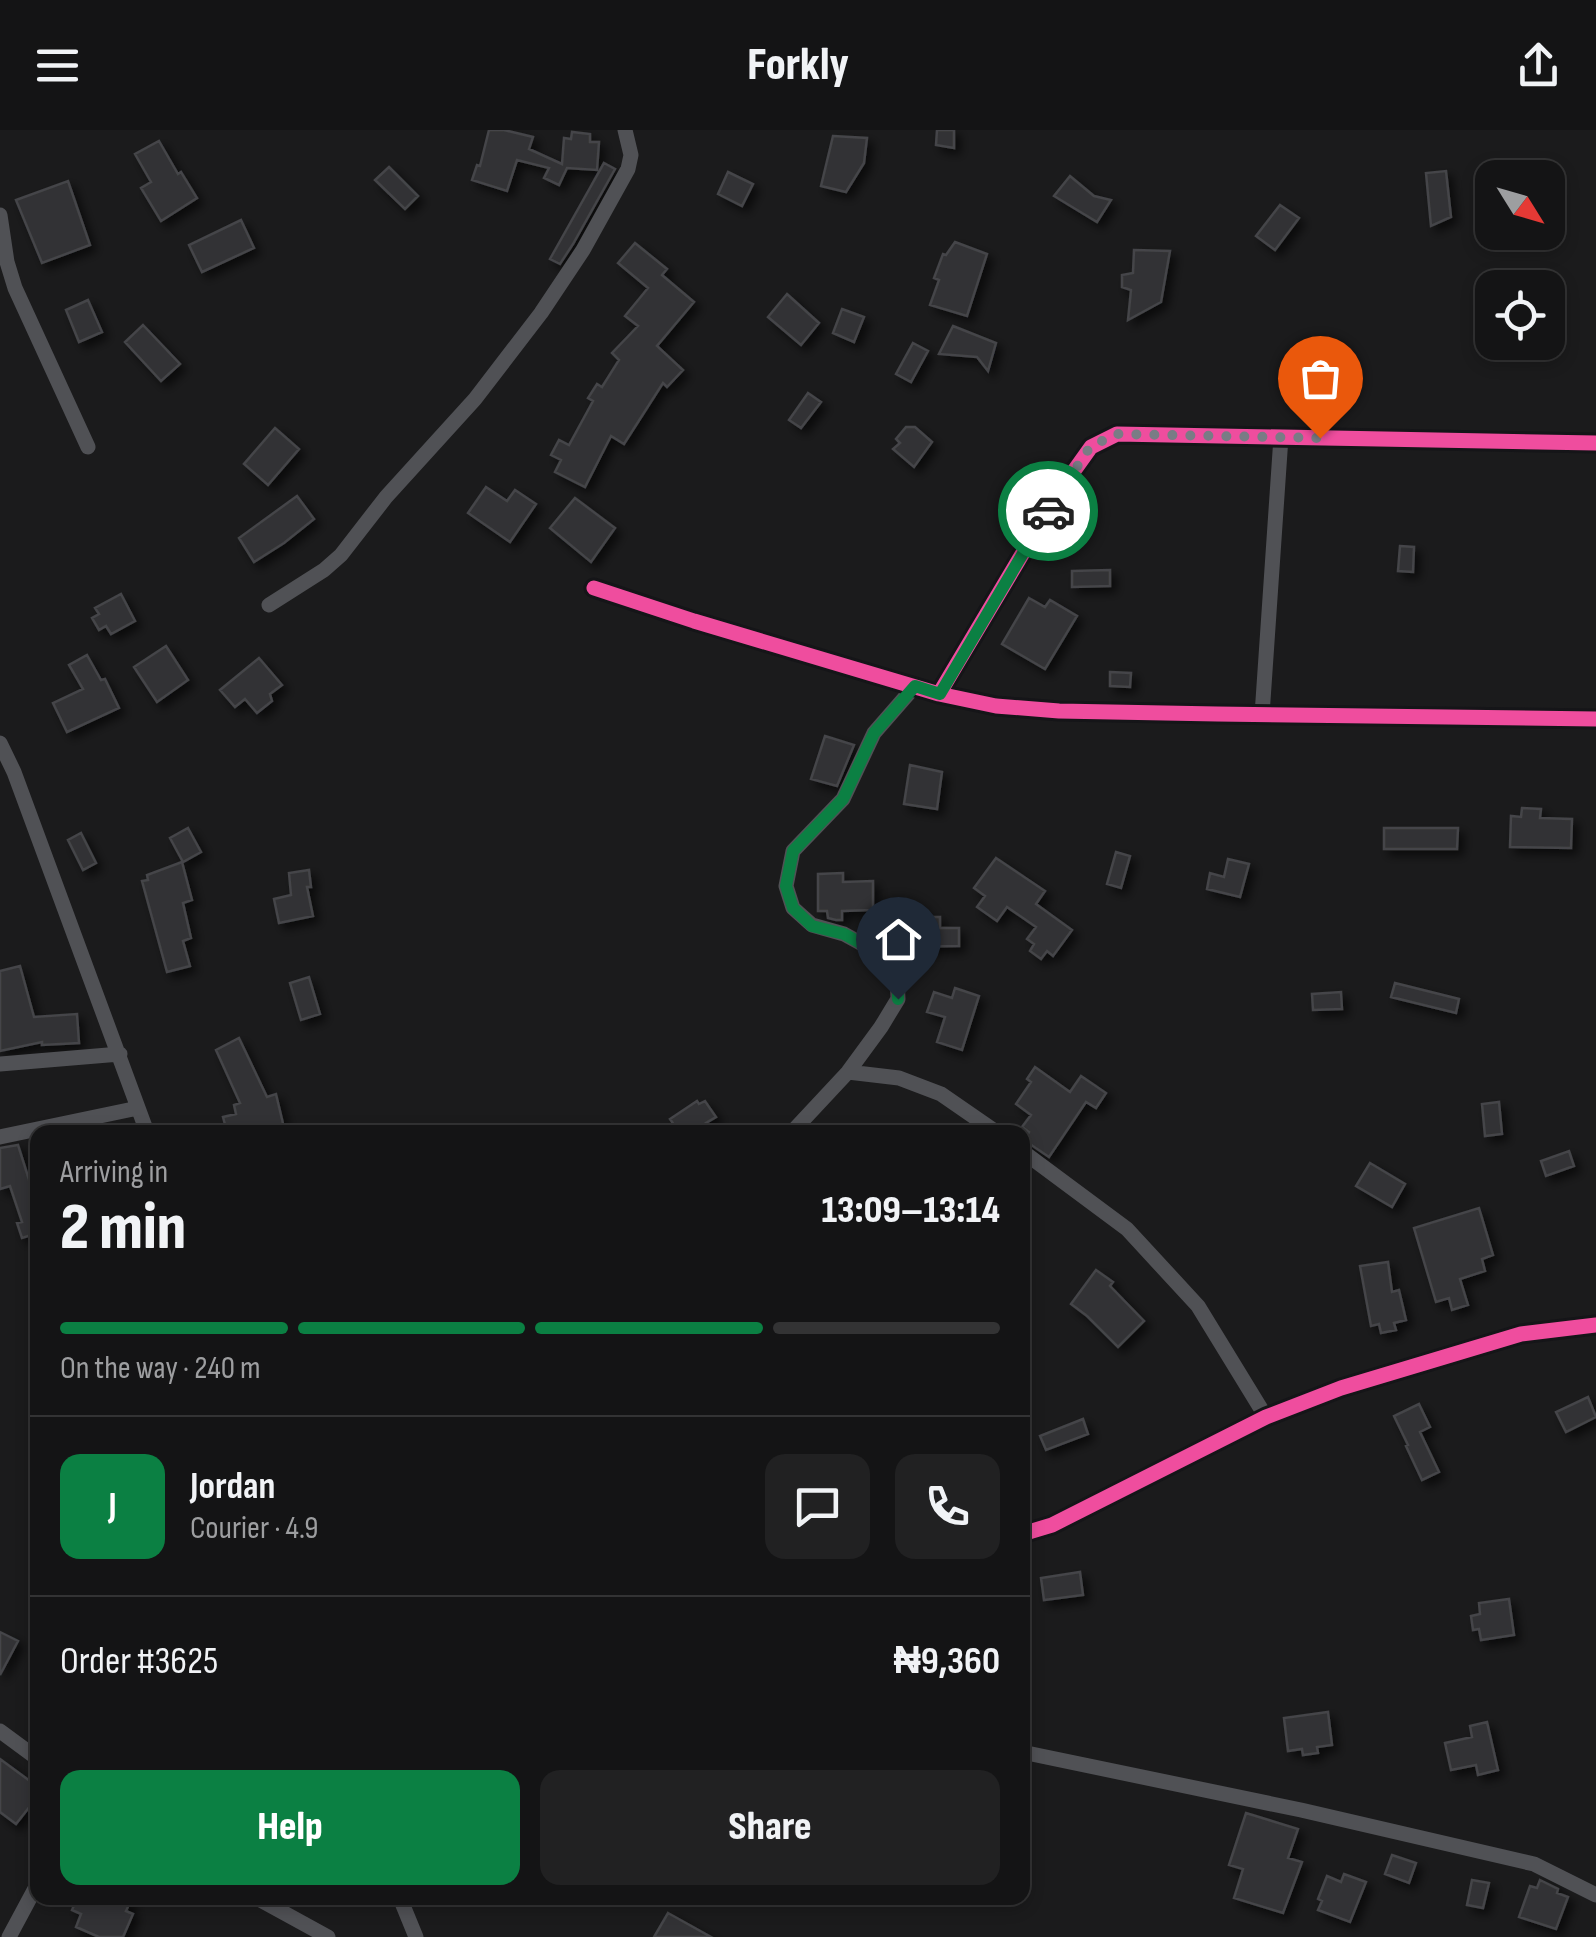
<!DOCTYPE html>
<html lang="en">
<head>
<meta charset="utf-8">
<style>
	:root { --surface:#141415; --page:#212122; --text:#f1f3f6; --muted:#9d9ea0; --line:#333334; --accent:#0b8043 }
	body { margin:0; font-family:"Sofia Sans Condensed",sans-serif; background:var(--page); color:var(--text); height:100vh; display:flex; flex-direction:column; font-size:38px; white-space:nowrap }
	* { box-sizing:border-box; margin:0 }
	p { font-size:32px; color:var(--muted) }
	.icon { flex:none; width:55px; height:55px; fill:none; stroke:currentColor; stroke-width:2; stroke-linecap:round; stroke-linejoin:round }
	.map { position:relative; flex:1; overflow:hidden }
	.side { position:absolute; left:30px; top:995px; width:1000px; height:780px; display:flex; flex-direction:column; background:var(--surface); border-radius:20px; box-shadow:0 5px 15px #0003,0 0 0 2px var(--line) }
	.side>* { flex:none }
	.needle { width:65px; rotate:127deg }
	.tools { position:absolute; left:1475px; top:30px; display:grid; gap:20px }
	.tools a { display:grid; place-items:center; width:90px; height:90px; border-radius:20px; background:var(--surface); box-shadow:0 5px 15px #0003,0 0 0 2px var(--line); font-size:50px }
	.pin { position:absolute; display:grid; place-items:center; width:85px; height:85px; color:#fff; margin:-102px -42px; border-radius:50% 50% 50% 0; rotate:-45deg; box-shadow:0 0 10px #0007 }
	.pin .icon { rotate:45deg }
	.courier { position:absolute; display:grid; place-items:center; width:100px; height:100px; margin:-50px; border:8px solid #0b8043; border-radius:50%; background:#fff; color:#222; box-shadow:0 2px 12px #0007 }
	.summary em { font-style:normal; font-weight:800 }
	.summary div { display:flex; flex-direction:column-reverse }
	.summary { display:flex; align-items:center; justify-content:space-between; height:170px; padding:0 30px }
	h1 { font-size:65px; font-weight:800; line-height:75px }
	.bar { display:grid; grid-template-columns:repeat(4,1fr); gap:15px 10px; align-content:center; height:120px; padding:0 30px }
	.bar i { height:12px; border-radius:8px; background:var(--line) }
	.bar .on { background:var(--accent) }
	.bar p { grid-column:span 4 }
	.line { display:flex; align-items:center; gap:25px; padding:0 30px; border-top:2px solid var(--line) }
	.line div { flex:1 }
	.round { display:grid; place-items:center; flex:none; width:105px; height:105px; border-radius:20px; background:var(--page) }
	.primary-button { display:flex; gap:20px; margin-top:auto; padding:20px 30px }
	.primary-button a { flex:1; height:115px; border-radius:20px; background:var(--accent); color:#fff; font-size:40px; font-weight:800; line-height:115px; text-align:center }
	.primary-button a+a { background:var(--page); color:var(--text) }
	header { display:flex; justify-content:space-between; align-items:center; height:130px; padding:0 30px; background:var(--surface); font-size:45px; font-weight:800 }
	.map>svg:first-child { display:block }
	.building { fill:#333334; stroke:#444548; stroke-width:2.5; filter:url(#shadow) }
	.lines { fill:none; stroke-linecap:round; stroke-linejoin:round }
	.minor { stroke:#505155; stroke-width:15 }
	.cycleway-casing { stroke:#151518; stroke-width:21 }
	.cycleway { stroke:#ef4d9e; stroke-width:15 }
	.done { stroke:#797c85; stroke-width:10; stroke-dasharray:0 18 }
	.route { stroke:#0b8043; stroke-width:12 }
</style>
</head>
<body>
<header><svg class="icon" aria-label="menu" viewBox="0 0 24 24"><path d="M4 6h16M4 12h16M4 18h16"/></svg>Forkly<svg class="icon" aria-label="share" viewBox="0 0 24 24"><path d="M12 15V3M7 8l5-5 5 5M5 13v7h14v-7"/></svg></header>
<div class="map">
<svg width="1596" height="1807" viewBox="0 0 1596 1807">
	<defs>
		<filter id="shadow"><feDropShadow dx="5.5" dy="5.5" stdDeviation="5" flood-color="#0009"/></filter>
	</defs>
	<rect width="100%" height="100%" fill="#1b1b1c"/>
	<path class="building" d="M489 0H504L533 7 529 19 562 34 564 8 571 9 572 2 590 4V12H599L597 40 567 38 559 55 544 48 549 38 517 30 507 61 472 50 477 35 480 36Z
		M937 0H954V18L936 15Z
		M833 6 867 8 864 33 846 62 821 56Z
		M159 11 178 44 181 42 197 68 161 91 141 58 151 52 135 24Z
		M604 33 615 39 573 114 560 134 550 129Z
		M389 37 418 66 405 79 375 50Z
		M1446 41 1451 87 1431 96 1426 43Z
		M728 42 753 54 742 76 718 64Z
		M1070 46 1094 66 1111 70 1097 92 1054 66Z
		M68 51 90 115 42 133 16 70Z
		M1280 75 1299 88 1275 120 1256 106Z
		M241 90 254 118 202 142 189 115Z
		M955 112 987 124 967 186 930 175 939 150 934 148 943 124 946 125Z
		M635 113 667 139 662 145 694 172 657 216 683 240 667 257 663 253 624 314 611 306 585 357 555 342 561 330 551 325 559 310 569 315 593 271 588 268 597 254 602 257 619 230 612 223 638 196 625 186 648 158 618 133Z
		M1134 120 1170 121 1161 172 1128 190 1131 160 1122 157V145L1133 143Z
		M787 164 819 193 801 215 768 187Z
		M88 170 102 202 79 212 66 180Z
		M842 179 864 187 854 212 833 203Z
		M143 195 180 234 161 251 125 212Z
		M953 196 996 213 988 241 977 227 939 224Z
		M913 213 928 221 911 252 896 244Z
		M808 263 821 272 801 298 789 290Z
		M906 297H915L932 312 914 337 893 319 900 313 896 309Z
		M275 298 299 319 268 355 244 334Z
		M486 357 507 371 515 360 536 374 510 412 468 383Z
		M297 366 314 389 284 413 254 432 239 408Z
		M575 368 615 398 591 432 550 398Z
		M1400 416 1414 417 1413 442 1398 441Z
		M1110 440V456L1072 457V441Z
		M121 464 135 491 111 504 106 496 99 500 92 488 99 484 95 478Z
		M1029 468 1045 477 1050 470 1077 486 1045 539 1002 514Z
		M166 516 188 550 157 572 134 537Z
		M87 525 101 550 105 549 119 578 67 602 53 573 83 559 69 535Z
		M259 528 282 555 270 564 272 571 257 583 245 569 235 577 220 560Z
		M1110 542 1131 543 1130 557 1110 556Z
		M825 606 854 615 837 656 811 649Z
		M910 635 942 642 937 679 904 674Z
		M1522 678 1541 679 1540 688 1572 689 1571 718 1510 717 1511 686 1521 687Z
		M188 698 201 722 183 732 170 708Z
		M1384 698H1458L1457 719H1384Z
		M81 703 96 733 83 740 68 710Z
		M1116 722 1130 726 1121 758 1107 754Z
		M996 728 1045 761 1036 774 1072 800 1053 826 1047 821 1041 829 1030 821 1034 814 1027 809 1036 797 1007 777 997 791 977 777 985 766 974 758Z
		M1228 729 1249 734 1240 767 1207 759 1210 743 1224 747Z
		M182 732 192 770 183 773 191 808 183 811 190 836 167 842 142 751 148 750 147 745Z
		M309 740 311 757H307L313 786 279 793 274 769 291 765 289 743Z
		M843 743V752L873 751V780L842 781V790H836L828 788 827 781H818V744Z
		M902 787H940V798H959V816L901 817Z
		M20 836 34 887 77 884 79 913 42 915V912L0 921V841Z
		M309 847 320 884 301 890 290 853Z
		M1395 853 1459 869 1456 883 1391 867Z
		M955 858 979 866 962 920 937 912 945 887 927 882 934 862 952 868Z
		M1341 862 1342 879 1313 880 1312 864Z
		M239 908 267 967 276 964 285 1002H227L223 987 236 984 234 975 240 973 216 920Z
		M1035 937 1070 962 1081 946 1106 963 1096 978 1086 972 1049 1027 1024 1010 1029 1002 1022 997 1031 985 1016 974 1031 952 1027 949Z
		M697 971 699 974 705 971 716 987 706 993 712 1002H679L670 989Z
		M1499 972 1502 1004 1485 1006 1482 974Z
		M18 1015 38 1078V1103L22 1108 17 1093 22 1092 10 1056 0 1059V1018Z
		M1569 1021 1574 1036 1546 1046 1541 1031Z
		M1370 1033 1405 1054 1392 1077 1356 1056Z
		M1479 1078 1493 1125 1482 1129 1485 1141 1460 1149 1468 1175 1452 1180 1449 1168 1436 1172 1414 1098Z
		M1388 1132 1392 1162 1399 1160 1406 1190 1394 1193 1396 1200 1381 1203 1379 1194 1371 1196 1360 1136Z
		M1096 1140 1113 1152 1110 1156 1144 1191 1118 1217 1087 1186 1071 1174Z
		M1588 1267 1596 1287 1566 1302 1556 1282Z
		M1419 1274 1430 1297 1420 1302 1439 1342 1422 1350 1406 1316 1408 1315 1394 1286Z
		M1083 1289 1088 1304 1046 1320 1040 1306Z
		M1080 1442 1083 1465 1044 1470 1041 1448Z
		M1509 1469 1514 1505 1481 1510 1479 1499 1473 1500 1471 1486 1480 1484 1479 1473Z
		M0 1502 18 1511 0 1545Z
		M1328 1582 1332 1615 1317 1617 1318 1623 1303 1625 1302 1619 1288 1621 1284 1588Z
		M1487 1592 1498 1640 1478 1645 1476 1635 1451 1640 1445 1613 1472 1607 1470 1596Z
		M0 1629 38 1657V1666L16 1694 0 1682Z
		M1246 1683 1298 1699 1288 1728 1302 1732 1283 1783 1234 1768 1243 1739 1229 1735Z
		M1392 1725 1416 1733 1409 1753 1385 1744Z
		M1344 1744 1366 1752 1350 1792 1318 1780 1322 1771 1318 1769 1327 1746 1341 1752Z
		M1472 1750 1489 1753 1483 1778 1467 1775Z
		M1540 1750 1558 1759 1557 1763 1568 1767 1556 1799 1519 1787 1530 1756 1537 1758Z
		M77 1768H132L126 1781 133 1784 123 1807H99L76 1797 81 1784 72 1780Z
		M668 1783 711 1807H654Z"/>
	<g class="lines">
		<path class="minor" d="M0 85 7 132 15 158 88 317
			M594 458 694 491 939 564 996 576 1059 581 1217 584 1596 589
			M269 475 324 440 341 425 386 367 475 269 541 183 583 120 628 39 631 25 625 0
			M939 564 1061 359 1091 317 1117 304 1596 313
			M1262 585 1281 307
			M0 613 14 642 147 1002
			M0 934 120 924
			M848 942 899 948 941 964 996 1002
			M792 1002 848 942 881 897 898 869 897 845 884 826 844 804 812 795 793 778 786 756 793 721 843 669 874 603 915 556
			M0 1007 138 978
			M1022 1021 1127 1099 1198 1176 1266 1287
			M1022 1404 1052 1395 1266 1287 1341 1258 1521 1204 1596 1195
			M0 1601 38 1629
			M1022 1622 1301 1680 1534 1734 1596 1765
			M257 1768 328 1807
			M400 1768 416 1807
			M9 1807 38 1753"/>
		<defs>
			<path id="cycleway" d="M594 458 694 491 939 564 996 576 1059 581 1217 584 1596 589
				M939 564 1061 359 1091 317 1117 304 1596 313
				M1022 1404 1052 1395 1266 1287 1341 1258 1521 1204 1596 1195"/>
		</defs>
		<use href="#cycleway" class="cycleway-casing"/>
		<use href="#cycleway" class="cycleway"/>
	</g>
	<g class="lines">
		<path class="done" d="M1048 381 1090 317 1116 304 1320 308"/>
		<path class="route" d="M898 869V845L884 826 844 804 812 796 793 778 786 756 793 721 843 669 874 603 915 556 940 564 1048 381"/>
	</g>
</svg>
<div class="tools">
<a><svg class="needle" viewBox="-14 -14 28 28"><path d="M0-13l5 13h-10z" fill="#e53935"/><path d="M0 13l5-13h-10z" fill="#9d9ea0"/></svg></a>
<a><svg class="icon" aria-label="locate" viewBox="0 0 24 24"><circle cx="12" cy="12" r="6"/><path d="M12 2v4M12 18v4M2 12h4M18 12h4"/></svg></a>
</div>
<div class="pin" style="left:1320px;top:308px;background:#ea580c"><svg class="icon" aria-label="bag" viewBox="0 0 24 24"><path d="M5 8h14l-1 12H6zM9 8a3 3 0 0 1 6 0"/></svg></div>
<div class="pin" style="left:898px;top:869px;background:#1f2937"><svg class="icon" aria-label="home" viewBox="0 0 24 24"><path d="M3 11l9-7 9 7M6 9v11h12V9"/></svg></div>
<div class="courier" style="left:1048px;top:381px"><svg class="icon" aria-label="car" viewBox="0 0 24 24"><path d="M5 17H2v-5l4-1 3-4h7l3 4 3 1v5h-3M9 17h6M6 11h13"/><circle cx="7" cy="17" r="2"/><circle cx="17" cy="17" r="2"/></svg></div>
<section class="side">
<div class="summary"><div><h1>2 min</h1><p>Arriving in</p></div><em>13:09–13:14</em></div>
<div class="bar"><i class="on"></i><i class="on"></i><i class="on"></i><i></i><p>On the way · 240 m</p></div>
<div class="line" style="height:180px"><b class="round" style="background:var(--accent);color:#fff">J</b><div><b>Jordan</b><p>Courier · 4.9</p></div><a class="round"><svg class="icon" aria-label="chat" viewBox="0 0 24 24"><path d="M4 5h16v11H9l-5 4z"/></svg></a><a class="round"><svg class="icon" aria-label="phone" viewBox="0 0 24 24"><path d="M5 4h4l2 5-3 2q2 4 5 5l2-3 5 2v4C11 20 4 13 5 4z"/></svg></a></div>
<div class="line" style="height:130px"><div>Order #3625</div><b>₦9,360</b></div>
<div class="primary-button"><a>Help</a><a>Share</a></div>
</section>
</div>
</body>
</html>
